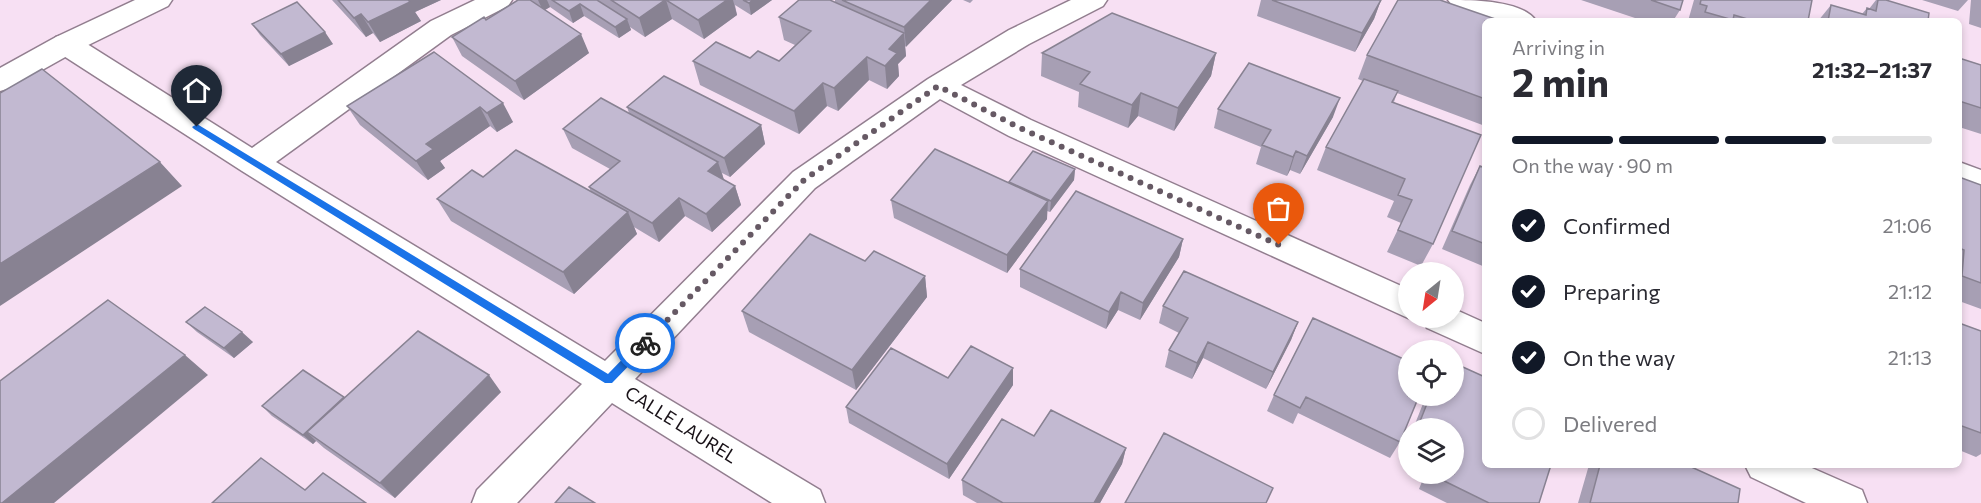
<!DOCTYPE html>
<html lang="en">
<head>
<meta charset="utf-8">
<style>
	:root { --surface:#fff; --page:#f2f2f3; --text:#2b2b33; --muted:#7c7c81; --line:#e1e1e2; --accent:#111827 }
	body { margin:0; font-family:Commissioner,sans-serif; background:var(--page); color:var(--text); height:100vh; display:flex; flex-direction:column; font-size:22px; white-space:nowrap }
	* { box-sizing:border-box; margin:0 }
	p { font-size:20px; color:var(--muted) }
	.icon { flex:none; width:33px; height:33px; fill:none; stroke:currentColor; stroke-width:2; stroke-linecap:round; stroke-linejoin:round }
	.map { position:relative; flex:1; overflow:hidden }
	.side { position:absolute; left:1482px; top:18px; width:480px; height:450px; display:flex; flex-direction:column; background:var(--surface); border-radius:9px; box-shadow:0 3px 9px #0003 }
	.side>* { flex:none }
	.needle { width:39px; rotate:210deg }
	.tools { position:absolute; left:1398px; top:262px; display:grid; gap:12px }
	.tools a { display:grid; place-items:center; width:66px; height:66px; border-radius:50%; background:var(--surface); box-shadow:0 3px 9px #0003; font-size:30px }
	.pin { position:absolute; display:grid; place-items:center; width:51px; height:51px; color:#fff; margin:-62px -26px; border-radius:50% 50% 50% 0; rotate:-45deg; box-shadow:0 0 6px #0007 }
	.pin .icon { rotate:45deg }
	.courier { position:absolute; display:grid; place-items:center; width:60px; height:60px; margin:-30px; border:4px solid #1a73e8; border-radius:50%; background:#fff; color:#222; box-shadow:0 2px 8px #0007 }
	.summary em { font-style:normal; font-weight:700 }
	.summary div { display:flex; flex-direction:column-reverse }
	.summary { display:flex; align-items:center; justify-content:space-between; height:102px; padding:0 30px }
	h1 { font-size:39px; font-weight:700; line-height:45px }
	.bar { display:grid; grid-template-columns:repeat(4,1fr); gap:9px 6px; align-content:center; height:72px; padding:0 30px }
	.bar i { height:8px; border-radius:4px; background:var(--line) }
	.bar .current { background:var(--accent) }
	.bar p { grid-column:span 4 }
	ol { padding:0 30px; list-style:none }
	li { display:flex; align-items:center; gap:18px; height:66px }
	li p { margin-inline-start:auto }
	li .icon { padding:6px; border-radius:50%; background:var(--accent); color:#fff; stroke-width:4 }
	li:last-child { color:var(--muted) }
	li i { width:33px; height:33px; border:3px solid var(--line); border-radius:50% }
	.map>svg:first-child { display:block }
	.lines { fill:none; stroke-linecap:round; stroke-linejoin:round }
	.minor-casing { stroke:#927e8f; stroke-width:3 }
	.tertiary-casing { stroke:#927e8f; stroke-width:3 }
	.minor { fill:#fff; fill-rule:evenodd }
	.tertiary { fill:#fff; fill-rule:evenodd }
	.wall { fill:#a79fb4 }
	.shaded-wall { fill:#888292 }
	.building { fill:#c2b9d1; stroke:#888292; stroke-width:1.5 }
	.route { fill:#1a73e8 }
	.done { stroke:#665964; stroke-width:6; stroke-dasharray:0 10.8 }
	.labels { text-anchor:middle; stroke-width:4.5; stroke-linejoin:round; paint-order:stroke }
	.street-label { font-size:18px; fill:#181117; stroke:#fff }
</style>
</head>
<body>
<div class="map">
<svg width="1981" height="503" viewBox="0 0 1981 503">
	<rect width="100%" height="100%" fill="#f7e0f3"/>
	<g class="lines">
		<defs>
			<path id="minor" d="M475 0H512L508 6 451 35 276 162 605 361 793 172 928 79 1009 30 1071 0H1107L1103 6 1029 44 961 85 1031 120 1408 289V318L1009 136 940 99 815 188 635 379 820 490 825 503H772L612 403 517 503H472L477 490 582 384 242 171 56 51 52 44 56 37 66 34 76 37 252 148 431 21Z
				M1448 0C1471 0 1523 0 1536 21 1513 21 1462 21 1448 0Z
				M1959 162 1981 170V194L1959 186Z
				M1454 309 1485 323V354L1427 328 1422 318H1454Z
				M1745 465H1805L1862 490 1867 503H1806L1751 477Z"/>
			<path id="tertiary" d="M135 0H172L168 6 76 51 10 88 0 91V68L56 37Z"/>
		</defs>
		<use href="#minor" class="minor-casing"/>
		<use href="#tertiary" class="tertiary-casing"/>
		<use href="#minor" class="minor"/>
		<use href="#tertiary" class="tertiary"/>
	</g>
	<path class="wall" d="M332 0H441L415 12 421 21 380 42 373 33 366 37Z
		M518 0H772L751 15 735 5 737 15 704 39 672 19 645 37 630 27 631 30 619 38 584 16 573 23 550 7 545 10 589 53 524 100 462 56 452 37 486 20Z
		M835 0H952L905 47 906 56 898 64 899 76 887 89 869 80 838 111 827 106 799 134 700 85 693 61 750 58 779 61 795 45 784 40 779 17 835 2Z
		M963 0H973L970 3Z
		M1261 0H1381L1374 19 1355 52 1257 16Z
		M1581 0H1683L1680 10 1673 21H1644Z
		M1694 0H1812L1808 21H1688Z
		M1876 0H1886L1928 21H1818L1831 5 1862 14 1867 8 1869 9Z
		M1922 0H1968L1958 11Z
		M1971 0H1981V28L1969 24Z
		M1485 21V126L1397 93 1394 102 1433 244 1421 266 1387 252 1401 223 1387 217 1394 201 1317 170 1326 147 1363 81 1358 79 1367 55Z
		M252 24 333 44 289 66 260 35Z
		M434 52 513 122 497 132 490 126 440 161 445 168 428 180 360 125 347 106Z
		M1042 53H1216L1211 76 1174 131 1138 116 1128 128 1078 107 1079 92 1041 76Z
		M1959 58 1981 65V134L1959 127Z
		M627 107 761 125 765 144 730 177 722 173 724 180 735 186 741 205 712 232 685 216 659 242 634 227 637 234 574 294 451 221 437 199 483 177 591 192 589 187 610 169 572 148 563 129 629 113Z
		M1218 109 1333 117 1300 174 1290 170 1287 176 1256 164 1261 147 1214 128Z
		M1480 166 1485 168V267L1442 249 1470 185Z
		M1075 169 1074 180 1050 212 1047 211V219L1007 273 894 218 891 200 1009 183Z
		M1959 177 1981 185V309L1959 301Z
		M1183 239 1179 257 1140 320 1118 310 1106 329 1020 287V269Z
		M865 261 925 276 927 297 856 390 749 332 742 311Z
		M1163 306 1298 322 1291 340 1266 389 1203 358 1192 379 1165 367 1169 350 1179 333 1159 323Z
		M1313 318 1400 442 1390 458 1298 413 1293 424 1267 411 1274 395Z
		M186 322 253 342 234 358 197 332Z
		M1959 323 1981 331V454L1976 457 1959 450Z
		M1013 385 949 479 849 423 846 407Z
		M501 392 395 498 324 448 316 441 313 444 272 416 262 406 345 398Z
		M1426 396H1454L1539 503H1447L1419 489 1425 474H1454V429H1413Z
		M1034 436 1126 448 1122 464 1100 503H977L963 495 962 480Z
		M1408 440V459L1402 456Z
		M1589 465H1687L1738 503H1578Z
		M1881 465H1895L1890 468Z"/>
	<path class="shaded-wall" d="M406 0H441L415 12 421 21 380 42 368 22Z
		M538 0H547L550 7 543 11Z
		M666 0 672 19 645 37 639 18Z
		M727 0H733L737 15 704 39 698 20Z
		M753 0H772L751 15 749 3Z
		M931 0H952L906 47 904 27Z
		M1381 0 1374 19 1355 52 1362 33Z
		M580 4 584 16 573 23 569 11Z
		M361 14 373 33 366 37 354 18Z
		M627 19 631 30 619 38 615 27Z
		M325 32 333 44 289 66 281 54Z
		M904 33 906 56 898 64 899 76 887 89 885 66 889 49Z
		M581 34 589 53 524 100 515 81Z
		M1216 53 1211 76 1174 131 1178 108Z
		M867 57 869 80 838 111 834 88Z
		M823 83 827 106 799 134 794 111Z
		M1141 93 1138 116 1128 128 1132 105Z
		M1340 98 1333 117 1300 174 1307 156Z
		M503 103 513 122 497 132 487 113Z
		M480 107 490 126 440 161 445 168 428 180 416 161 426 144Z
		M761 125 765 144 730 177 724 158Z
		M1296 151 1290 170 1287 176 1293 157Z
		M160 162 182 186 0 306V264Z
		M718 162 724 180 708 171Z
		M1075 169 1074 180 1050 212 1051 201Z
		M735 186 741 205 712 232 706 214Z
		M679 198 685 216 659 242 652 223Z
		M1048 201 1047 219 1007 273V255Z
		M628 212 637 234 574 294 563 272Z
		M1183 239 1179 257 1140 320 1143 303Z
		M925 276 927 297 856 390 852 370Z
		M1121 292 1118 310 1106 329 1109 312Z
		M1298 322 1291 340 1266 389 1273 372Z
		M242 332 253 342 234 358 224 348Z
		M1208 342 1203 358 1192 379 1197 363Z
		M185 355 208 375 54 503H2Z
		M1013 368V385L949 479 947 464Z
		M489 375 501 392 395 498 380 483Z
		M344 397 353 407 307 432 316 441 313 444 303 435Z
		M1126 448 1122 464 1100 503H1094Z"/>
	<path class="building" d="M338 0H408L410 2 368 22 361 14 354 18Z
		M518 0H530L581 34 515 81 452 37 484 17 486 20Z
		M552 0H597L627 19 615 27 580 4 569 11Z
		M611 0H665L639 18Z
		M666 0H727L698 20Z
		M743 0H753L749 3Z
		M799 0H830L904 33 889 49 897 53 885 66 867 57 834 88 823 83 794 111 693 61 716 42 750 58 758 51 779 61 811 31 779 17Z
		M842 0H931L904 27Z
		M1272 0H1381L1362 33Z
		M1398 0H1440L1501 21H1485V99L1367 55Z
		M1651 0H1683L1680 10Z
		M1701 0H1812L1808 21H1754L1734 15 1733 20 1705 12 1707 6 1700 4Z
		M1878 0H1886L1929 13 1928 21H1828L1831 5 1866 15 1867 8 1876 11Z
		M297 2 325 32 281 54 252 24Z
		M1112 13 1216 53 1178 108 1141 93 1132 105 1080 84 1090 72 1042 53Z
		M434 52 503 103 487 113 480 107 426 144 433 149 416 161 347 106Z
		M1959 58 1981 65V108L1959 101Z
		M1249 63 1340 98 1307 156 1296 151 1293 157 1262 145 1271 130 1218 109Z
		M42 69 160 162 0 264V93Z
		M664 76 761 125 724 158 627 107Z
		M1364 79 1398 91 1392 102 1481 135 1433 244 1398 230 1412 200 1398 195 1405 179 1326 147Z
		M601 98 718 162 708 171 735 186 706 214 679 198 652 223 589 187 620 161 563 129Z
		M935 149 1048 201 1007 255 891 200Z
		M516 150 628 212 563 272 437 199 472 170 483 177Z
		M1033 151 1075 169 1051 201 1009 182Z
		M1480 166 1485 168V244L1452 231Z
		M1959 177 1981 185V283L1962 276 1964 250 1959 248Z
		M1076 191 1183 239 1143 303 1121 292 1109 312 1020 269Z
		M810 234 865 261 874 251 925 276 852 370 742 311Z
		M1184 271 1298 322 1273 372 1208 342 1197 363 1169 350 1188 318 1163 306Z
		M108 300 185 355 2 503H0V381Z
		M205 307 242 332 224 348 186 322Z
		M1313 318 1408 361V396H1419L1400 442 1306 397 1300 408 1274 395Z
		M1959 323 1981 331V433L1959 425Z
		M418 331 489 375 380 483 307 432Z
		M971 346 1013 368 947 464 846 407 891 348 948 378Z
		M1454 363 1485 377V465H1551L1539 503H1489L1430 474H1454V429H1417L1430 396H1454Z
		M303 370 344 397 303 435 262 406Z
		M1051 410 1126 448 1094 503H1003L962 480 1002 419 1034 436Z
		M1164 433 1273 488 1266 503H1125Z
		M261 458 305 490 323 473 366 503H212Z
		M1600 465H1687L1740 489 1738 503H1590Z
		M569 487 595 503H555Z"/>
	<path class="route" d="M197 124 608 374 641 340H648V346L612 383H605L194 129 192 127Z"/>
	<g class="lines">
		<path class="done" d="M645 343 804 180 938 86 1020 128 1279 245"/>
	</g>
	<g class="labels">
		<g class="street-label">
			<text transform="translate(681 425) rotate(32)" y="6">CALLE LAUREL</text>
		</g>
	</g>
</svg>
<div class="tools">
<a><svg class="needle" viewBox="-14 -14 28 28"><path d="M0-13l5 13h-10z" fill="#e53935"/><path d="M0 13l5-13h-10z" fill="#7c7c81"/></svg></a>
<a><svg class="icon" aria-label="locate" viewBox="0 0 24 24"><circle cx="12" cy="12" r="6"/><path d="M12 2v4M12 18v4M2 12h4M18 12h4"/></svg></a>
<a><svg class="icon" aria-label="layers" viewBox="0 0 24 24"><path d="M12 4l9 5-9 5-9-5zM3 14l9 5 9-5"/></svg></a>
</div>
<div class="pin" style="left:1279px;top:245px;background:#ea580c"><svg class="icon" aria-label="bag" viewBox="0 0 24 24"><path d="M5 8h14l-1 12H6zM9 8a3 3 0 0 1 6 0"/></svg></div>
<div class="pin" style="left:197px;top:127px;background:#1f2937"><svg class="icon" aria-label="home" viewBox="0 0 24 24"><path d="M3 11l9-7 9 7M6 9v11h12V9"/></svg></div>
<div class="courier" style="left:645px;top:343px"><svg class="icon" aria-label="bike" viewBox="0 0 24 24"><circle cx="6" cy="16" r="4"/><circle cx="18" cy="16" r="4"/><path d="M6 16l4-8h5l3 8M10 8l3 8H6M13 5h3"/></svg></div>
<section class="side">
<div class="summary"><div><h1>2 min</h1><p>Arriving in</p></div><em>21:32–21:37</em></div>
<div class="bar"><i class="current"></i><i class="current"></i><i class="current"></i><i></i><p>On the way · 90 m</p></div>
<ol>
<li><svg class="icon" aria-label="check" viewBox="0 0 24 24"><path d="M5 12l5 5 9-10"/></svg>Confirmed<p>21:06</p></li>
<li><svg class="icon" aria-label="check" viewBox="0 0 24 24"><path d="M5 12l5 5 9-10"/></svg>Preparing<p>21:12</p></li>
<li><svg class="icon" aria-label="check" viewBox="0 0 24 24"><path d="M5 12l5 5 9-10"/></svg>On the way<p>21:13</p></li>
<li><i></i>Delivered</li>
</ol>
</section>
</div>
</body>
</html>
